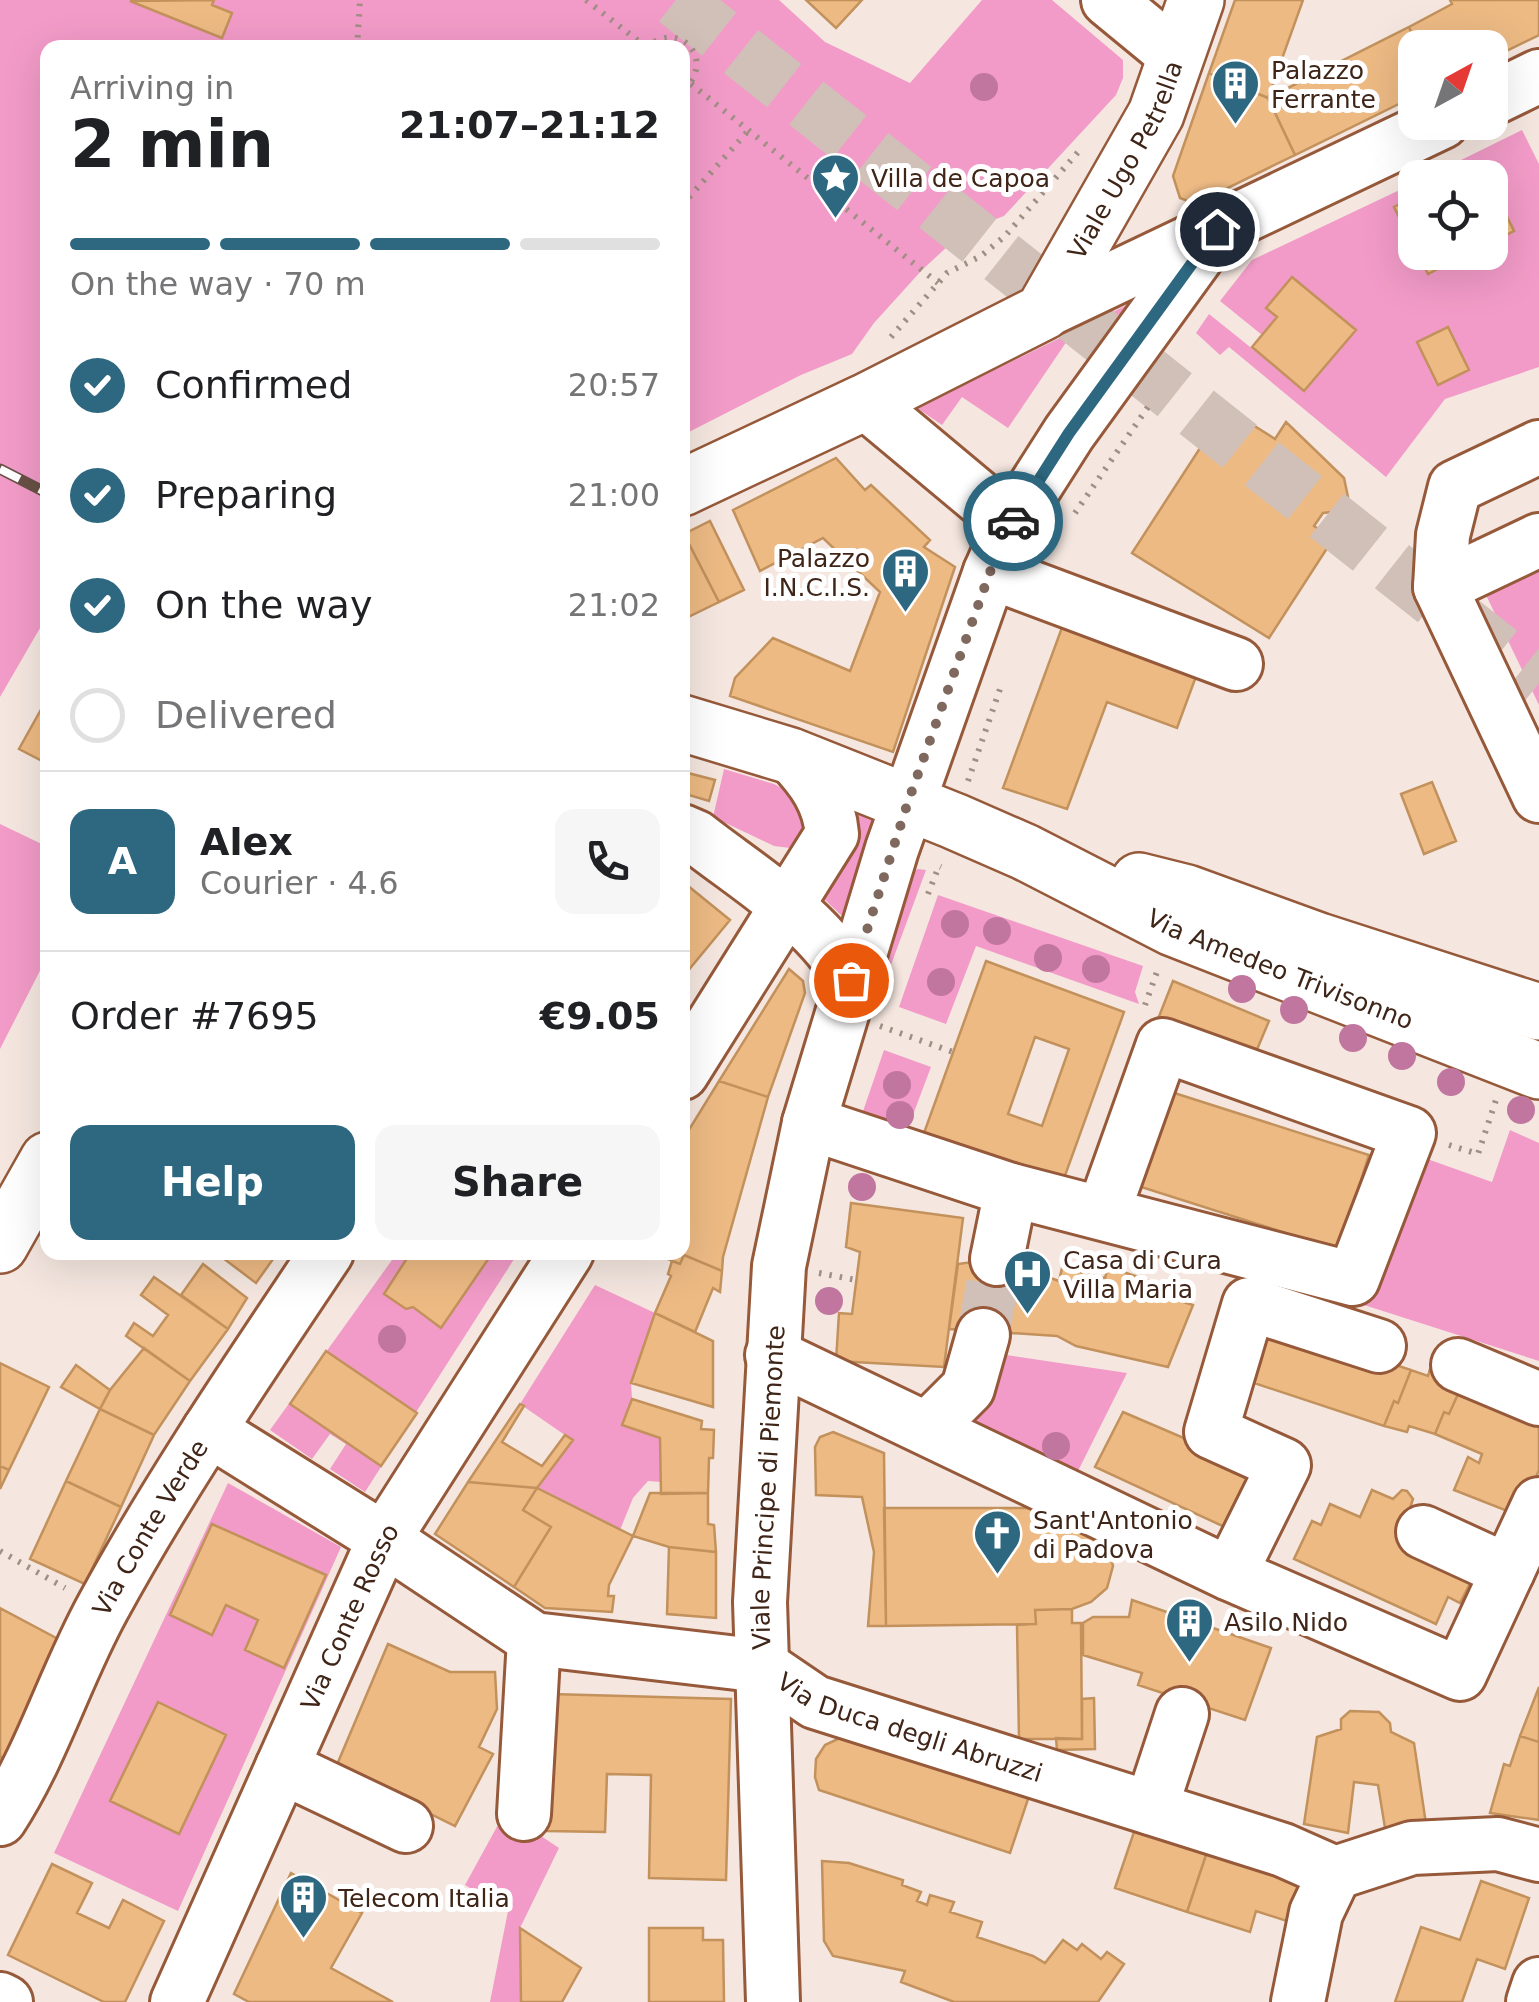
<!DOCTYPE html>
<html lang="en">
<head>
<meta charset="utf-8">
<style>
	:root { --surface:#fff; --page:#f6f6f6; --text:#202124; --muted:#757577; --line:#e0e0e0; --accent:#2d6880 }
	body { margin:0; font-family:"DejaVu Sans",sans-serif; background:var(--page); color:var(--text); height:100vh; display:flex; flex-direction:column; font-size:38px; white-space:nowrap }
	* { box-sizing:border-box; margin:0 }
	p { font-size:32px; color:var(--muted) }
	.icon { flex:none; width:55px; height:55px; fill:none; stroke:currentColor; stroke-width:2; stroke-linecap:round; stroke-linejoin:round }
	.map { position:relative; flex:1; overflow:hidden }
	.panel { position:absolute; left:40px; top:40px; width:650px; height:1220px; display:flex; flex-direction:column; background:var(--surface); border-radius:20px; box-shadow:0 10px 40px #0002 }
	.panel>* { flex:none }
	.needle { width:65px; rotate:40deg }
	.fabs { position:absolute; left:1398px; top:30px; display:grid; gap:20px }
	.fabs a { display:grid; place-items:center; width:110px; height:110px; border-radius:20px; background:var(--surface); box-shadow:0 10px 40px #0002; font-size:50px }
	.pin { position:absolute; display:grid; place-items:center; width:85px; height:85px; color:#fff; margin:-42px; border:5px solid #fff; border-radius:50%; box-shadow:0 2px 10px #0007 }
	.courier { position:absolute; display:grid; place-items:center; width:100px; height:100px; margin:-50px; border:8px solid #2d6880; border-radius:50%; background:#fff; color:#222; box-shadow:0 2px 12px #0007 }
	.overview em { font-style:normal; font-weight:800 }
	.overview div { display:flex; flex-direction:column-reverse }
	.overview { display:flex; align-items:center; justify-content:space-between; height:170px; padding:0 30px }
	h1 { font-size:65px; font-weight:800; line-height:75px }
	.bar { display:grid; grid-template-columns:repeat(4,1fr); gap:15px 10px; align-content:center; height:120px; padding:0 30px }
	.bar i { height:12px; border-radius:8px; background:var(--line) }
	.bar .selected { background:var(--accent) }
	.bar p { grid-column:span 4 }
	.line { display:flex; align-items:center; gap:25px; padding:0 30px; border-top:2px solid var(--line) }
	.line div { flex:1 }
	.round { display:grid; place-items:center; flex:none; width:105px; height:105px; border-radius:20px; background:var(--page) }
	ol { padding:0 30px; list-style:none }
	li { display:flex; align-items:center; gap:30px; height:110px }
	li p { margin-inline-start:auto }
	li .icon { padding:10px; border-radius:50%; background:var(--accent); color:#fff; stroke-width:4 }
	li:last-child { color:var(--muted) }
	li i { width:55px; height:55px; border:5px solid var(--line); border-radius:50% }
	.primary-button { display:flex; gap:20px; margin-top:auto; padding:20px 30px }
	.primary-button a { flex:1; height:115px; border-radius:20px; background:var(--accent); color:#fff; font-size:40px; font-weight:800; line-height:115px; text-align:center }
	.primary-button a+a { background:var(--page); color:var(--text) }
	.map>svg:first-child { display:block }
	.green { fill:#f29bc8; fill-rule:evenodd }
	.building { fill:#edba84; stroke:#c2915c; stroke-width:2.5; fill-rule:evenodd }
	.lines { fill:none; stroke-linecap:round; stroke-linejoin:round }
	.minor-tunnel { stroke:#d1c0b8; stroke-width:52; stroke-dasharray:52 26; stroke-linecap:butt }
	.major-tunnel { stroke:#d1c0b8; stroke-width:55; stroke-dasharray:55 28; stroke-linecap:butt }
	.minor-casing { stroke:#96593a; stroke-width:58 }
	.major-casing { stroke:#96593a; stroke-width:60 }
	.path { stroke:#a18e84; stroke-width:6; stroke-dasharray:2.5 8; stroke-linecap:butt }
	.minor { stroke:#fff; stroke-width:52 }
	.major { stroke:#fff; stroke-width:55 }
	.rail-casing { stroke:#685045; stroke-width:11 }
	.rail { stroke:#fff; stroke-width:8; stroke-dasharray:22; stroke-linecap:butt }
	.tree { fill:#c1769f }
	.done { stroke:#7f695e; stroke-width:10; stroke-dasharray:0 18 }
	.route { stroke:#2d6880; stroke-width:12 }
	.labels { text-anchor:middle; stroke-width:10; stroke-linejoin:round; paint-order:stroke }
	.poi-label { font-size:25px; fill:#3f2518; stroke:#fff; text-anchor:start }
	.street-label { font-size:25px; fill:#3f2518; stroke:#fff }
</style>
</head>
<body>
<div class="map">
<svg width="1539" height="2002" viewBox="0 0 1539 2002">
	<rect width="100%" height="100%" fill="#f5e7e0"/>
	<path class="green" d="M0 0H779L825 42 910 83 982 0H1052L1123 60V78L1116 95 1004 216 977 226 948 246 922 270 874 323 852 354 801 375 683 435 682 48H48L47 616 0 697Z
		M1522 130 1539 164V367L1445 399 1386 477 1229 347 1220 355 1196 333 1209 314 1305 391 1355 329 1292 278 1267 308 1277 317 1262 335 1220 301 1252 260 1408 186 1415 196 1394 207 1427 273 1470 253 1490 252V243L1514 230 1490 178 1486 175 1461 177 1455 163ZM1448 328 1468 370 1438 385 1418 343Z
		M1127 305 1130 308 1097 357 1069 338 1008 428 962 397 942 425 917 408Z
		M1539 564V705L1484 591Z
		M724 769 774 784 797 796 809 835 798 849 774 846 713 817Z
		M844 805 882 820 842 916 821 896Z
		M0 824 48 847 47 957 0 1049Z
		M918 869 926 870 885 981 875 979 911 872Z
		M938 895 1143 966 1135 992 1139 1004 976 946 946 1024 899 1007Z
		M884 1050 931 1067 905 1136 860 1120Z
		M1510 1130 1539 1143V1361L1364 1305 1416 1155 1492 1182Z
		M397 1253H518L365 1492 330 1469 346 1444 330 1434 312 1459 270 1430Z
		M595 1285 655 1313 631 1382 632 1399 623 1425 660 1438 661 1482 648 1481 633 1498 620 1530 537 1488 572 1440 520 1404Z
		M999 1354 1127 1373 1071 1485 965 1439Z
		M228 1483 341 1547 178 1911 54 1853Z
		M505 1812 559 1848 520 1928 521 2002H490L508 1911 465 1885Z"/>
	<path class="building" d="M214 0 212 5 232 13 222 38 130 1Z
		M806 0H862L836 28Z
		M1235 0H1303L1268 98 1209 73Z
		M1450 0H1539V35L1490 59V48H1418L1409 27 1452 4Z
		M1409 27 1418 48H1415V96L1295 155 1268 98Z
		M1209 73 1268 98 1295 155 1205 199 1190 202 1180 198 1173 176Z
		M1490 182 1514 231 1490 243Z
		M1415 196V249L1394 207Z
		M1417 252H1470L1428 274Z
		M1292 277 1356 330 1304 391 1252 347 1277 317 1266 308Z
		M1448 327 1469 370 1438 385 1417 342Z
		M1226 408 1275 439 1286 422 1344 478 1348 497 1340 511 1323 513 1314 526 1333 539 1269 638 1132 553Z
		M836 458 865 490 871 485 930 540 924 547 955 567 893 752 730 696 735 678 773 638 850 671 880 592 823 538 760 571 733 510Z
		M710 521 744 590 719 602 684 534Z
		M684 534 719 602 682 620V535Z
		M1064 622 1198 671 1177 728 1107 702 1067 809 1003 788Z
		M48 697V764L19 749Z
		M688 773 715 780 709 801 682 793Z
		M1432 782 1456 841 1424 854 1401 794Z
		M682 881 730 920 682 978Z
		M986 961 1124 1012 1062 1184 924 1133ZM1035 1037 1069 1049 1042 1126 1008 1114Z
		M789 969 803 981 805 993 768 1097 719 1081Z
		M1173 981 1269 1021 1253 1059 1158 1019Z
		M719 1081 768 1097 723 1257 722 1271 684 1255 680 1264 651 1252H682V1141Z
		M1168 1091 1369 1155 1339 1250 1138 1186Z
		M851 1203 963 1218 944 1367 836 1361 839 1313 852 1314 860 1252 846 1247Z
		M215 1252H278L256 1283Z
		M411 1252H493L441 1328 413 1307 406 1309 384 1294Z
		M684 1255 722 1271 720 1292 713 1288 695 1332 655 1313 671 1276 668 1274 672 1261 680 1264Z
		M979 1261 1009 1263 1059 1281 1062 1268 1105 1278 1108 1267 1154 1282 1151 1292 1193 1305 1168 1367 1076 1346 1057 1336 949 1329 958 1264Z
		M203 1264 247 1298 228 1329 181 1295Z
		M154 1277 228 1329 190 1381 126 1336 134 1323 153 1336 168 1315 141 1295Z
		M655 1313 713 1341V1407L631 1383Z
		M1266 1322 1411 1370 1398 1403 1394 1401 1384 1426 1254 1383 1262 1358 1255 1356Z
		M144 1348 190 1381 154 1435 100 1409 110 1390Z
		M326 1351 417 1413 381 1466 290 1404Z
		M0 1363 49 1387 9 1470 0 1466Z
		M76 1365 110 1390 100 1409 61 1387Z
		M1430 1369 1464 1381 1449 1414 1444 1412 1435 1434 1409 1426 1407 1432 1384 1426 1394 1401 1398 1403 1411 1370 1428 1376Z
		M1464 1381 1539 1421V1470L1520 1516 1454 1490 1468 1457 1479 1463 1482 1454 1435 1434 1444 1412 1449 1414Z
		M632 1399 702 1421 701 1429 714 1430 713 1458H709L708 1493 661 1494 660 1438 622 1425Z
		M520 1404 524 1406 502 1442 542 1466 565 1435 573 1440 537 1488 468 1482Z
		M100 1409 154 1435 121 1507 66 1481Z
		M1123 1412 1268 1474 1229 1529 1095 1467Z
		M833 1432 884 1453 886 1626H868L874 1552 862 1497 816 1495 815 1447 820 1437Z
		M0 1466 9 1470 0 1489Z
		M66 1481 121 1507 85 1584 30 1559Z
		M468 1482 537 1488 523 1510 551 1527 514 1587 435 1534Z
		M537 1488 633 1536 609 1585 608 1596H614L612 1612 545 1608 514 1587 551 1527 523 1510Z
		M1372 1490 1393 1499 1402 1490 1407 1491 1413 1499 1410 1508 1476 1572 1460 1603 1448 1597 1436 1624 1294 1559 1312 1521 1321 1525 1330 1504 1360 1517Z
		M650 1493H708V1524L714 1525 716 1552 669 1547 633 1536Z
		M884 1508H1032L1035 1522 1072 1523 1107 1542 1113 1566 1107 1588 1091 1602 1072 1609 1035 1610 1036 1624 886 1626Z
		M212 1524 326 1575 284 1668 245 1650 258 1620 226 1605 212 1635 170 1615Z
		M669 1547 716 1552V1618L667 1614Z
		M1132 1600 1271 1648 1245 1720 1138 1685 1142 1673 1083 1655V1623L1093 1617H1129Z
		M0 1608 60 1640 10 1751 0 1759Z
		M1072 1609V1623H1081L1082 1739H1019L1017 1625 1036 1624 1035 1610Z
		M388 1644 450 1672H495L497 1709 479 1747 493 1754 455 1826 336 1767Z
		M1539 1687V1742L1520 1736Z
		M551 1694 731 1699 726 1880 649 1878 651 1775 607 1774 605 1832 547 1831Z
		M1094 1698 1095 1749 1057 1750 1056 1738 1082 1739V1699Z
		M158 1702 226 1735 179 1834 110 1801Z
		M1350 1711 1379 1712 1390 1723 1391 1732 1414 1743 1426 1824 1386 1834 1378 1785 1354 1782 1348 1833 1304 1824 1317 1737 1341 1729V1719Z
		M846 1735 1030 1793 1010 1853 819 1790 815 1777 816 1759 825 1745Z
		M1520 1736 1539 1742V1820L1490 1813 1504 1764 1510 1766Z
		M1135 1829 1207 1852 1187 1912 1115 1888Z
		M1207 1852 1307 1885 1299 1925 1256 1911 1250 1932 1187 1912Z
		M822 1861 849 1863 903 1880 902 1885 921 1892 917 1901 927 1905 930 1895 954 1902 950 1912 982 1922 977 1937 1033 1956 1045 1963 1063 1940 1077 1950 1082 1944 1101 1959 1107 1952 1124 1964 1098 2002H954L901 1982 905 1971 833 1956 824 1941Z
		M52 1864 92 1883 77 1913 109 1928 123 1900 164 1921 125 2002H104L8 1955Z
		M291 1873 362 1913 331 1968 393 2002H249L234 1994Z
		M1481 1881 1529 1898 1505 1969 1477 1959 1462 2002H1395L1421 1927 1460 1940Z
		M520 1928 581 1968 562 2002H521Z
		M649 1928H703V1940H723L724 2002H649Z"/>
	<g class="lines">
		<path class="minor-tunnel" d="M983 1335 997 1259"/>
		<path class="major-tunnel" d="M676 0 1539 683"/>
		<defs>
			<g id="minor">
				<path d="M1108 0 1176 56"/>
				<path d="M1490 100 1539 76"/>
				<path d="M1043 312 1442 122"/>
				<path d="M865 402 1011 524"/>
				<path d="M1539 447 1455 487 1443 535 1440 587 1539 796"/>
				<path d="M990 572 1236 664"/>
				<path d="M1440 587 1539 540"/>
				<path d="M682 831 696 837C748 878 821 921 851 980"/>
				<path d="M682 1073 832 834C829 801 814 780 791 756"/>
				<path d="M809 1123 1011 1190 1353 1279 1409 1133 1163 1045 1103 1213"/>
				<path d="M997 1259 1011 1190"/>
				<path d="M772 1355 1230 1574 1460 1674 1539 1504"/>
				<path d="M1458 1365 1539 1399"/>
				<path d="M928 1428 968 1388 983 1335"/>
				<path id="s1" d="M209 1430 384 1539 534 1639 762 1666 815 1702 1283 1850 1335 1873 1412 1848 1498 1844 1539 1855"/>
				<path d="M1423 1532 1508 1571"/>
				<path d="M1230 1574 1284 1465 1211 1432 1249 1304 1379 1346"/>
				<path d="M282 1767 406 1826"/>
				<path d="M1151 1808 1182 1714"/>
				<path d="M524 1814 534 1639"/>
				<path id="s2" d="M0 1819C43 1753 65 1676 103 1607 170 1484 249 1369 327 1252"/>
				<path d="M0 1999 6 2002"/>
				<path id="s3" d="M177 2002 384 1539 567 1252"/>
				<path id="s4" d="M773 2002 760 1602 779 1266 809 1123 892 849 990 572 1011 524 1069 433 1217 229"/>
				<path d="M1298 2002 1316 1913 1335 1873"/>
				<path d="M1533 2002 1539 1984"/>
			</g>
			<g id="major">
				<path id="s5" d="M682 488 865 402 1043 312 1156 114 1196 0"/>
				<path id="s6" d="M682 723 791 756 954 821 1025 852 1173 928 1539 1071"/>
				<path d="M1139 881 1187 893 1319 941 1539 1012"/>
				<path d="M0 1245 48 1160"/>
			</g>
		</defs>
		<use href="#minor" class="minor-casing"/>
		<use href="#major" class="major-casing"/>
		<path class="path" d="M586 0 646 47
			M357 48 360 0
			M646 48C680 17 718 62 682 91
			M691 84 938 283
			M682 205 748 131
			M891 337 947 273 981 256 1005 236 1079 151
			M1075 513 1150 404
			M968 781 1000 689
			M928 894 939 866 941 867
			M1145 1005 1158 969
			M880 1026 953 1052
			M1449 1145 1478 1154 1496 1100
			M819 1273 856 1280
			M0 1551 65 1588"/>
		<use href="#minor" class="minor"/>
		<use href="#major" class="major"/>
		<defs>
			<path id="rail" d="M0 469 45 492"/>
		</defs>
		<use href="#rail" class="rail-casing"/>
		<use href="#rail" class="rail"/>
	</g>
	<g class="tree">
		<circle cx="984" cy="87" r="14"/>
		<circle cx="955" cy="924" r="14"/>
		<circle cx="997" cy="931" r="14"/>
		<circle cx="1048" cy="958" r="14"/>
		<circle cx="1096" cy="969" r="14"/>
		<circle cx="941" cy="982" r="14"/>
		<circle cx="1242" cy="989" r="14"/>
		<circle cx="1294" cy="1010" r="14"/>
		<circle cx="1353" cy="1038" r="14"/>
		<circle cx="1402" cy="1056" r="14"/>
		<circle cx="1451" cy="1082" r="14"/>
		<circle cx="897" cy="1085" r="14"/>
		<circle cx="1521" cy="1110" r="14"/>
		<circle cx="900" cy="1115" r="14"/>
		<circle cx="862" cy="1187" r="14"/>
		<circle cx="829" cy="1301" r="14"/>
		<circle cx="392" cy="1339" r="14"/>
		<circle cx="1056" cy="1446" r="14"/>
	</g>
	<g class="lines">
		<path class="done" d="M851 980 908 802 990 572 1013 521"/>
		<path class="route" d="M1013 521 1069 433 1217 229"/>
	</g>
	<defs>
		<symbol id="building-pin" viewBox="-11 -11 22 30"><path d="M0 17L-7.5 6A9.5 9.5 0 1 1 7.5 6Z" fill="#2d6880" stroke="#fff"/><path d="M-4-6H4V6H1V3H-1V6H-4ZM-2.5-4.3h1.7v1.8h-1.7ZM.8-4.3h1.7v1.8H.8ZM-2.5-1h1.7V.8h-1.7ZM.8-1h1.7V.8H.8Z" fill="#fff"/></symbol>
		<symbol id="sight-pin" viewBox="-11 -11 22 30"><path d="M0 17L-7.5 6A9.5 9.5 0 1 1 7.5 6Z" fill="#2d6880" stroke="#fff"/><path d="M0-6L1.8-2.2L6-1.7L2.9 1.2L3.7 5.4L0 3.3L-3.7 5.4L-2.9 1.2L-6-1.7L-1.8-2.2Z" fill="#fff"/></symbol>
		<symbol id="hospital-pin" viewBox="-11 -11 22 30"><path d="M0 17L-7.5 6A9.5 9.5 0 1 1 7.5 6Z" fill="#2d6880" stroke="#fff"/><path d="M-5-5h3v3.5h4V-5h3V5h-3V1.5h-4V5h-3Z" fill="#fff"/></symbol>
		<symbol id="church-pin" viewBox="-11 -11 22 30"><path d="M0 17L-7.5 6A9.5 9.5 0 1 1 7.5 6Z" fill="#2d6880" stroke="#fff"/><path d="M-1.2-6h2.4v3.5h3.3v2.4h-3.3V6h-2.4V-.1h-3.3v-2.4h3.3Z" fill="#fff"/></symbol>
	</defs>
	<g fill-rule="evenodd">
		<use href="#building-pin" x="1208" y="56" width="55" height="75"/>
		<use href="#sight-pin" x="808" y="150" width="55" height="75"/>
		<use href="#building-pin" x="878" y="544" width="55" height="75"/>
		<use href="#hospital-pin" x="1000" y="1246" width="55" height="75"/>
		<use href="#church-pin" x="970" y="1506" width="55" height="75"/>
		<use href="#building-pin" x="1162" y="1594" width="55" height="75"/>
		<use href="#building-pin" x="276" y="1870" width="55" height="75"/>
	</g>
	<g class="labels">
		<g class="poi-label">
			<text x="1271" y="79">Palazzo<tspan x="1271" dy="29">Ferrante</tspan></text>
			<text x="871" y="187">Villa de Capoa</text>
			<text x="870" y="567" text-anchor="end">Palazzo<tspan x="870" dy="29">I.N.C.I.S.</tspan></text>
			<text x="1063" y="1269">Casa di Cura<tspan x="1063" dy="29">Villa Maria</tspan></text>
			<text x="1033" y="1529">Sant'Antonio<tspan x="1033" dy="29">di Padova</tspan></text>
			<text x="1224" y="1631">Asilo Nido</text>
			<text x="338" y="1907">Telecom Italia</text>
		</g>
		<g class="street-label">
			<text dy="9" stroke="none"><textPath href="#s5" startOffset="575">Viale Ugo Petrella</textPath></text>
			<text dy="9" stroke="none"><textPath href="#s6" startOffset="648">Via Amedeo Trivisonno</textPath></text>
			<text dy="9" stroke="none"><textPath href="#s4" startOffset="515">Viale Principe di Piemonte</textPath></text>
			<text dy="9" stroke="none"><textPath href="#s2" startOffset="328">Via Conte Verde</textPath></text>
			<text dy="9" stroke="none"><textPath href="#s3" startOffset="422">Via Conte Rosso</textPath></text>
			<text dy="9" stroke="none"><textPath href="#s1" startOffset="778">Via Duca degli Abruzzi</textPath></text>
		</g>
	</g>
</svg>
<div class="fabs">
<a><svg class="needle" viewBox="-14 -14 28 28"><path d="M0-13l5 13h-10z" fill="#e53935"/><path d="M0 13l5-13h-10z" fill="#757577"/></svg></a>
<a><svg class="icon" aria-label="locate" viewBox="0 0 24 24"><circle cx="12" cy="12" r="6"/><path d="M12 2v4M12 18v4M2 12h4M18 12h4"/></svg></a>
</div>
<div class="pin" style="left:851px;top:980px;background:#ea580c"><svg class="icon" aria-label="bag" viewBox="0 0 24 24"><path d="M5 8h14l-1 12H6zM9 8a3 3 0 0 1 6 0"/></svg></div>
<div class="pin" style="left:1217px;top:229px;background:#1f2937"><svg class="icon" aria-label="home" viewBox="0 0 24 24"><path d="M3 11l9-7 9 7M6 9v11h12V9"/></svg></div>
<div class="courier" style="left:1013px;top:521px"><svg class="icon" aria-label="car" viewBox="0 0 24 24"><path d="M5 17H2v-5l4-1 3-4h7l3 4 3 1v5h-3M9 17h6M6 11h13"/><circle cx="7" cy="17" r="2"/><circle cx="17" cy="17" r="2"/></svg></div>
<section class="panel">
<div class="overview"><div><h1>2 min</h1><p>Arriving in</p></div><em>21:07–21:12</em></div>
<div class="bar"><i class="selected"></i><i class="selected"></i><i class="selected"></i><i></i><p>On the way · 70 m</p></div>
<ol>
<li><svg class="icon" aria-label="check" viewBox="0 0 24 24"><path d="M5 12l5 5 9-10"/></svg>Confirmed<p>20:57</p></li>
<li><svg class="icon" aria-label="check" viewBox="0 0 24 24"><path d="M5 12l5 5 9-10"/></svg>Preparing<p>21:00</p></li>
<li><svg class="icon" aria-label="check" viewBox="0 0 24 24"><path d="M5 12l5 5 9-10"/></svg>On the way<p>21:02</p></li>
<li><i></i>Delivered</li>
</ol>
<div class="line" style="height:180px"><b class="round" style="background:var(--accent);color:#fff">A</b><div><b>Alex</b><p>Courier · 4.6</p></div><a class="round"><svg class="icon" aria-label="phone" viewBox="0 0 24 24"><path d="M5 4h4l2 5-3 2q2 4 5 5l2-3 5 2v4C11 20 4 13 5 4z"/></svg></a></div>
<div class="line" style="height:130px"><div>Order #7695</div><b>€9.05</b></div>
<div class="primary-button"><a>Help</a><a>Share</a></div>
</section>
</div>
</body>
</html>
